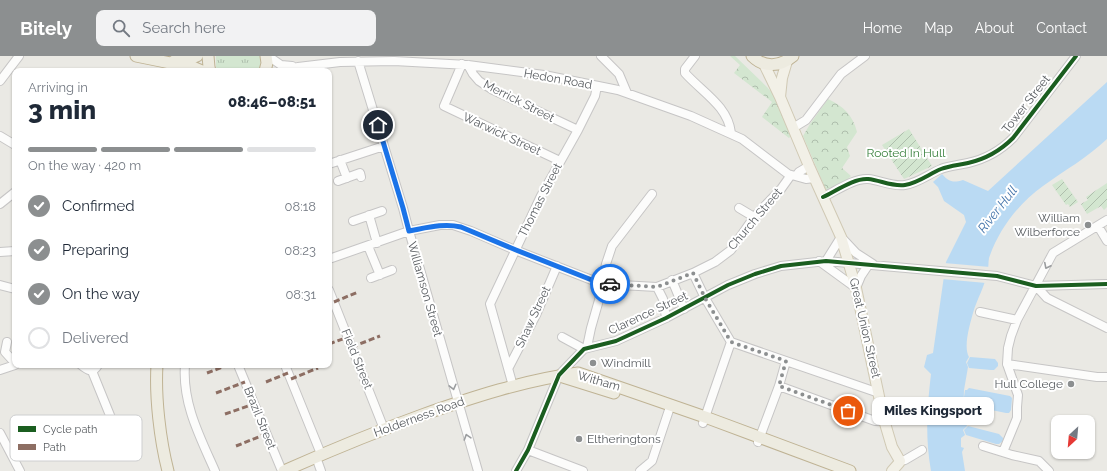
<!DOCTYPE html>
<html lang="en">
<head>
<meta charset="utf-8">
<style>
	:root { --surface:#fff; --page:#f2f2f3; --text:#1f2937; --muted:#747a83; --line:#e0e1e3; --accent:#8c8f90 }
	body { margin:0; font-family:Raleway,sans-serif; background:var(--page); color:var(--text); height:100vh; display:flex; flex-direction:column; font-size:15px; white-space:nowrap }
	* { box-sizing:border-box; margin:0 }
	p { font-size:13px; color:var(--muted) }
	.icon { flex:none; width:22px; height:22px; fill:none; stroke:currentColor; stroke-width:2; stroke-linecap:round; stroke-linejoin:round }
	.map { position:relative; flex:1; overflow:hidden }
	.drawer { position:absolute; left:12px; top:12px; width:320px; height:300px; display:flex; flex-direction:column; background:var(--surface); border-radius:8px; box-shadow:0 1px 3px #0004 }
	.drawer>* { flex:none }
	.needle { width:26px; rotate:206deg }
	.fabs { position:absolute; left:1051px; top:359px; display:grid; gap:8px }
	.fabs a { display:grid; place-items:center; width:44px; height:44px; border-radius:8px; background:var(--surface); box-shadow:0 1px 3px #0004; font-size:20px }
	.pin { position:absolute; display:grid; place-items:center; width:34px; height:34px; color:#fff; margin:-17px; border:2px solid #fff; border-radius:50%; box-shadow:0 1px 4px #0007 }
	.courier { position:absolute; display:grid; place-items:center; width:40px; height:40px; margin:-20px; border:3px solid #1a73e8; border-radius:50%; background:#fff; color:#222; box-shadow:0 1px 5px #0007 }
	.bubble { position:absolute; height:28px; border-radius:8px; background:var(--surface); box-shadow:0 1px 3px #0004; font-size:13px; font-weight:800; line-height:28px; text-align:center }
	.summary em { font-style:normal; font-weight:800 }
	.summary div { display:flex; flex-direction:column-reverse }
	.summary { display:flex; align-items:center; justify-content:space-between; height:68px; padding:0 16px }
	h1 { font-size:26px; font-weight:800; line-height:30px }
	.bar { display:grid; grid-template-columns:repeat(4,1fr); gap:6px 4px; align-content:center; height:48px; padding:0 16px }
	.bar i { height:5px; border-radius:3px; background:var(--line) }
	.bar .active { background:var(--accent) }
	.bar p { grid-column:span 4 }
	ol { padding:0 16px; list-style:none }
	li { display:flex; align-items:center; gap:12px; height:44px }
	li p { margin-inline-start:auto }
	li .icon { padding:4px; border-radius:50%; background:var(--accent); color:#fff; stroke-width:4 }
	li:last-child { color:var(--muted) }
	li i { width:22px; height:22px; border:2px solid var(--line); border-radius:50% }
	header { display:flex; align-items:center; gap:24px; box-sizing:border-box; height:56px; padding:0 20px; background:var(--accent); color:#fff }
	header strong { font-size:19px }
	nav { display:flex; gap:22px; margin-inline-start:auto; font-size:14px }
	.search { width:280px; height:36px; background:var(--page); display:flex; align-items:center; gap:10px; box-sizing:border-box; padding:0 14px; border-radius:8px; color:var(--muted); font-size:15px }
	.map>svg:first-child { display:block }
	.grass { fill:url(#grass-tufts) }
	.forest { fill:url(#forest-crowns) }
	.garden { fill:url(#garden-furrows) }
	.water { fill:#badaf3 }
	.pier { fill:#eae9e4 }
	.lines { fill:none; stroke-linecap:round; stroke-linejoin:round }
	.minor-casing { stroke:#c6c5c5; stroke-width:10 }
	.major-casing { stroke:#d0c9b4; stroke-width:12 }
	.highway-casing { stroke:#bfb394; stroke-width:13 }
	.minor { stroke:#fcfcfb; stroke-width:8 }
	.major { stroke:#f2f0e7; stroke-width:10 }
	.highway { stroke:#edebe0; stroke-width:11 }
	.quiet { stroke:#8d6e63; stroke-width:3; stroke-dasharray:6 3; stroke-linecap:butt }
	.cycleway-casing { stroke:#fff; stroke-width:6 }
	.cycleway { stroke:#1b5e20; stroke-width:4 }
	.oneway { stroke:#9b9d9f }
	.done { stroke:#8c8f90; stroke-width:4; stroke-dasharray:0 7.2 }
	.route { stroke:#1a73e8; stroke-width:5 }
	.poi-dot { fill:#8c8f90; stroke:#fff; stroke-width:1.5 }
	.labels { text-anchor:middle; stroke-width:4; stroke-linejoin:round; paint-order:stroke }
	.street-label { font-size:12px; fill:#5a5e62; stroke:#fff }
	.park-label { font-size:12px; fill:#3a813e; stroke:#fff }
	.poi-label { font-size:12px; fill:#5a5e62; stroke:#fff; text-anchor:end }
	.water-label { font-size:13px; font-style:italic; fill:#4474aa; stroke:#fff }
	.key { fill:#fff; stroke:#cecfd0; stroke-width:1 }
	.key-label { font-size:11px; fill:#5a5e62 }
</style>
</head>
<body>
<header>
<strong>Bitely</strong>
<div class="search"><svg class="icon" aria-label="search" viewBox="0 0 24 24"><circle cx="10" cy="10" r="6"/><path d="M15 15l6 6"/></svg>Search here</div>
<nav><a>Home</a><a>Map</a><a>About</a><a>Contact</a></nav>
</header>
<div class="map">
<svg width="1107" height="415" viewBox="0 0 1107 415">
	<defs>
		<pattern id="grass-tufts" width="24" height="20" patternUnits="userSpaceOnUse"><rect width="24" height="20" fill="#d3e6d0"/><path d="M3 7l-1-3M5 7V3M7 7l1-3M15 17l-1-3M17 17v-4M19 17l1-3" fill="none" stroke="#aebeac"/></pattern>
		<pattern id="forest-crowns" width="20" height="18" patternUnits="userSpaceOnUse"><rect width="20" height="18" fill="#d3e6d0"/><path d="M2 6a3 3 0 1 1 6 0M12 15a3 3 0 1 1 6 0" fill="none" stroke="#aebeac"/></pattern>
		<pattern id="garden-furrows" width="10" height="10" patternUnits="userSpaceOnUse"><rect width="10" height="10" fill="#d3e6d0"/><path d="M-1 1l2-2M0 10L10 0M9 11l2-2" fill="none" stroke="#aebeac"/></pattern>
	</defs>
	<rect width="100%" height="100%" fill="#eae9e4"/>
	<path class="grass" d="M216 0H261L260 11 258 15H218L216 11Z"/>
	<path class="forest" d="M730 0H735L767 31 773 38 791 80 789 82 762 61 772 46 734 17 740 9Z
		M828 43C843 50 853 59 857 76L847 91 850 100 842 112 851 120 847 124 826 134 803 80 810 68Z"/>
	<path class="garden" d="M909 73 932 110 904 123 882 89Z
		M1062 123 1078 146 1070 151 1068 148 1066 149 1052 129Z
		M1107 127V151L1104 154 1101 150 1087 158 1081 148 1088 144 1086 141Z"/>
	<path class="water" d="M1107 26V83C1087 102 1065 114 1043 130 1019 147 999 173 989 202 988 207 989 212 987 217 985 230 977 243 973 257 970 268 963 291 969 301L966 306 968 311 964 334 963 363 967 370 963 374 965 379 961 382V391L964 392 962 396 965 415H931C925 380 927 353 931 318L924 311 927 299 933 297 946 206 966 166 964 159 944 145 938 131 933 126 942 118C949 126 953 127 963 124L988 135Z
		M970 301 995 303 998 307V310L994 314H991L969 312 967 307Z
		M969 332 1010 340 1012 342 1011 354 1009 357H1006L972 350 968 344 964 341 965 334H967Z
		M968 370 999 378 1003 382V385L999 388H996L966 379 964 374Z"/>
	<path class="pier" d="M944 207 990 211 989 218 986 227 942 223Z"/>
	<g class="lines">
		<defs>
			<path id="minor" d="M268 0 281 9 292 10
				M601 0 619 18 627 37
				M695 0 685 13V17C702 36 728 50 731 77
				M358 5 403 152 409 175 478 415
				M462 8 444 50 560 105
				M468 9 473 18 479 25 493 34 578 74
				M281 15 298 11 340 6 394 5 468 9 544 19 618 34 691 60 742 83 788 118 806 123 814 122
				M0 25 19 0
				M793 72 806 64 841 18 865 0
				M0 80 15 89
				M340 104 347 122
				M329 108 384 90
				M796 120 799 116 809 110
				M338 125 360 117 361 121
				M823 141C836 135 854 122 868 123 880 124 892 131 905 129 918 127 929 118 941 113 949 110 959 109 968 107 986 103 1000 95 1013 82L1076 0
				M0 148 15 136
				M739 152 754 161
				M369 159 377 187
				M353 165 382 155
				M1098 170 1107 185
				M368 190 380 219
				M0 196 15 195
				M329 203 409 175 440 169H453L471 175 515 194 602 228 657 231 693 217 715 206 731 194 754 161 781 133 791 119
				M819 205 856 232 861 220 869 208
				M826 205 841 181 856 197 873 208
				M693 217 705 242 731 286
				M371 222 392 214
				M672 224 684 253
				M0 229 15 233
				M1036 230 1047 242 1107 272
				M657 231 663 243 666 262
				M329 234 384 373
				M980 256 1017 264
				M562 281 584 293
				M7 286 5 296 15 307
				M731 286 879 337
				M587 291 591 272 599 244 606 208 612 190 652 138
				M1007 308 1097 321H1107
				M81 309C87 314 93 318 98 309
				M185 309C182 347 200 381 215 415
				M238 309 282 415
				M285 309 321 398
				M509 311 536 259 557 210
				M0 314 15 309
				M92 315 120 384
				M513 330 490 248 541 140 578 74 595 40 597 30
				M779 330 875 365 884 364
				M703 367 731 286
				M0 377 20 415
				M758 386 779 330 786 305
				M983 390 1012 399 1039 405 1049 415
				M528 394 583 415
				M1003 396 1017 362V351L1018 339 1007 308 1008 292 1011 280 1017 264 1053 197 1107 164
				M316 401 321 415
				M900 405 905 404 922 394
				M516 415 528 394 559 319 584 293 616 285 666 262 728 229 755 218 781 210 826 205 997 220 1036 230 1107 228
				M640 415 652 405 671 348"/>
			<path id="major" d="M764 8 780 41 809 110 841 181 856 232 884 364 892 391 900 405 899 407 892 415
				M780 41 782 22 787 5"/>
			<path id="highway" d="M136 0 195 12 202 15
				M208 0 209 11 210 15
				M752 0C764 12 780 11 793 0
				M174 5 192 2 197 0
				M265 15 267 7 266 0
				M157 309C155 341 160 384 168 415
				M563 321 614 337
				M284 415C329 395 375 376 422 359 473 341 525 324 578 317L705 361 850 415"/>
		</defs>
		<use href="#minor" class="minor-casing"/>
		<use href="#major" class="major-casing"/>
		<use href="#highway" class="highway-casing"/>
		<use href="#minor" class="minor"/>
		<use href="#major" class="major"/>
		<use href="#highway" class="highway"/>
		<path class="quiet" d="M329 237 330 236
			M334 246 358 236
			M329 288 348 281
			M352 291 380 280
			M207 317 228 309
			M291 323 318 312
			M266 326 288 317
			M216 337 245 326
			M225 358 254 348
			M236 390 266 378"/>
		<defs>
			<path id="cycleway" d="M823 141C836 135 854 122 868 123 880 124 892 131 905 129 918 127 929 118 941 113 949 110 959 109 968 107 986 103 1000 95 1013 82L1076 0
				M516 415 528 394 559 319 584 293 616 285 666 262 728 229 755 218 781 210 826 205 997 220 1036 230 1107 228"/>
		</defs>
		<use href="#cycleway" class="cycleway-casing"/>
		<use href="#cycleway" class="cycleway"/>
	</g>
	<defs><path id="oneway-chevron" d="M-2-3.5L2.5 0L-2 3.5" fill="none" stroke-width="1.6" stroke-linecap="round" stroke-linejoin="round"/></defs>
	<g class="oneway">
		<use href="#oneway-chevron" transform="translate(1047 210) rotate(117)"/>
		<use href="#oneway-chevron" transform="translate(453 331) rotate(76)"/>
		<use href="#oneway-chevron" transform="translate(467 381) rotate(-107)"/>
	</g>
	<g class="lines">
		<path class="done" d="M610 228 657 231 693 217 705 242 731 286 786 305 779 330 848 355"/>
		<path class="route" d="M378 69 403 152 409 175C426 172 443 167 461 171L516 194 602 228H610"/>
	</g>
	<g class="poi-dot">
		<circle cx="1088" cy="169" r="4"/>
		<circle cx="593" cy="307" r="4"/>
		<circle cx="1071" cy="328" r="4"/>
		<circle cx="579" cy="383" r="4"/>
	</g>
	<g class="labels">
		<g class="street-label">
			<text transform="translate(558 23) rotate(10)" y="4">Hedon Road</text>
			<text transform="translate(519 45) rotate(27)" y="4">Merrick Street</text>
			<text transform="translate(1026 48) rotate(-52)" y="4">Tower Street</text>
			<text transform="translate(502 78) rotate(25)" y="4">Warwick Street</text>
			<text transform="translate(540 144) rotate(-63)" y="4">Thomas Street</text>
			<text transform="translate(755 163) rotate(-50)" y="4">Church Street</text>
			<text transform="translate(425 233) rotate(74)" y="4">Williamson Street</text>
			<text transform="translate(648 257) rotate(-25)" y="4">Clarence Street</text>
			<text transform="translate(533 261) rotate(-65)" y="4">Shaw Street</text>
			<text transform="translate(865 272) rotate(77)" y="4">Great Union Street</text>
			<text transform="translate(357 303) rotate(68)" y="4">Field Street</text>
			<text transform="translate(599 325) rotate(16)" y="4">Witham</text>
			<text transform="translate(419 361) rotate(-20)" y="4">Holderness Road</text>
			<text transform="translate(260 362) rotate(68)" y="4">Brazil Street</text>
		</g>
		<g class="park-label">
			<text x="906" y="101">Rooted In Hull</text>
		</g>
		<g class="poi-label">
			<text x="1080" y="166">William<tspan x="1080" dy="14">Wilberforce</tspan></text>
			<text x="601" y="311" text-anchor="start">Windmill</text>
			<text x="1063" y="332">Hull College</text>
			<text x="587" y="387" text-anchor="start">Eltheringtons</text>
		</g>
		<g class="water-label">
			<text transform="translate(997 153) rotate(-52)" y="5">River Hull</text>
		</g>
	</g>
	<rect x="10" y="359" width="132" height="46" rx="6" class="key"/>
	<rect x="18" y="370" width="18" height="6" fill="#1b5e20"/>
	<rect x="18" y="388" width="18" height="6" fill="#8d6e63"/>
	<g class="key-label">
		<text x="43" y="377">Cycle path</text>
		<text x="43" y="395">Path</text>
	</g>
</svg>
<div class="fabs">
<a><svg class="needle" viewBox="-14 -14 28 28"><path d="M0-13l5 13h-10z" fill="#e53935"/><path d="M0 13l5-13h-10z" fill="#747a83"/></svg></a>
</div>
<div class="pin" style="left:848px;top:355px;background:#ea580c"><svg class="icon" aria-label="bag" viewBox="0 0 24 24"><path d="M5 8h14l-1 12H6zM9 8a3 3 0 0 1 6 0"/></svg></div>
<div class="pin" style="left:378px;top:69px;background:#1f2937"><svg class="icon" aria-label="home" viewBox="0 0 24 24"><path d="M3 11l9-7 9 7M6 9v11h12V9"/></svg></div>
<div class="courier" style="left:610px;top:228px"><svg class="icon" aria-label="car" viewBox="0 0 24 24"><path d="M5 17H2v-5l4-1 3-4h7l3 4 3 1v5h-3M9 17h6M6 11h13"/><circle cx="7" cy="17" r="2"/><circle cx="17" cy="17" r="2"/></svg></div>
<div class="bubble" style="left:872px;top:341px;width:122px">Miles Kingsport</div>
<section class="drawer">
<div class="summary"><div><h1>3 min</h1><p>Arriving in</p></div><em>08:46–08:51</em></div>
<div class="bar"><i class="active"></i><i class="active"></i><i class="active"></i><i></i><p>On the way · 420 m</p></div>
<ol>
<li><svg class="icon" aria-label="check" viewBox="0 0 24 24"><path d="M5 12l5 5 9-10"/></svg>Confirmed<p>08:18</p></li>
<li><svg class="icon" aria-label="check" viewBox="0 0 24 24"><path d="M5 12l5 5 9-10"/></svg>Preparing<p>08:23</p></li>
<li><svg class="icon" aria-label="check" viewBox="0 0 24 24"><path d="M5 12l5 5 9-10"/></svg>On the way<p>08:31</p></li>
<li><i></i>Delivered</li>
</ol>
</section>
</div>
</body>
</html>
